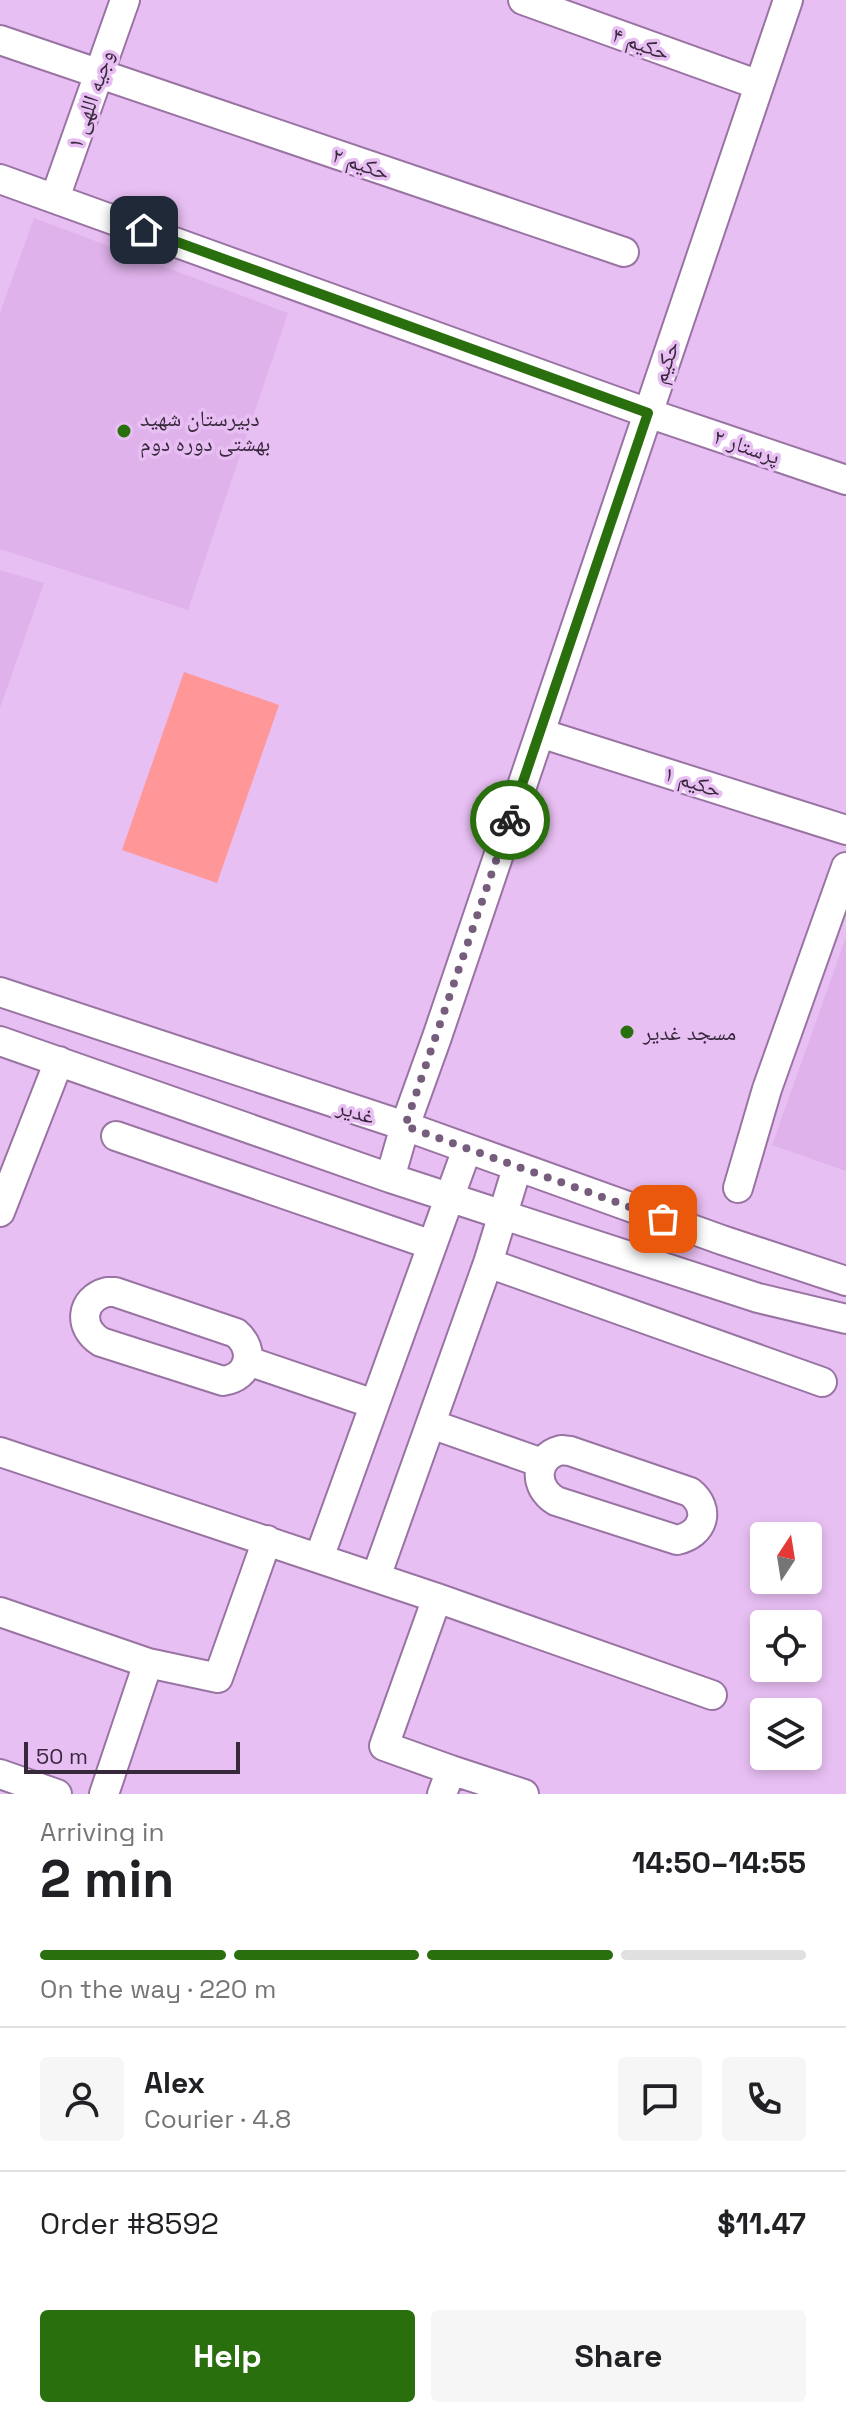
<!DOCTYPE html>
<html lang="en">
<head>
<meta charset="utf-8">
<style>
	:root { --surface:#fff; --page:#f6f6f6; --text:#202124; --muted:#757577; --line:#e0e0e0; --accent:#2a6f0d }
	body { margin:0; font-family:"Space Grotesk","Noto Naskh Arabic",sans-serif; background:var(--page); color:var(--text); height:100vh; display:flex; flex-direction:column; font-size:30px; white-space:nowrap }
	* { box-sizing:border-box; margin:0 }
	p { font-size:26px; color:var(--muted) }
	.icon { flex:none; width:44px; height:44px; fill:none; stroke:currentColor; stroke-width:2; stroke-linecap:round; stroke-linejoin:round }
	.map { position:relative; height:1794px; overflow:hidden }
	.side { display:flex; flex-direction:column; background:var(--surface); flex:1 }
	.side>* { flex:none }
	.needle { width:52px; rotate:12deg }
	.fabs { position:absolute; left:750px; top:1522px; display:grid; gap:16px }
	.fabs a { display:grid; place-items:center; width:72px; height:72px; border-radius:8px; background:var(--surface); box-shadow:0 4px 12px #0003; font-size:40px }
	.scale { position:absolute; left:24px; bottom:20px; width:216px; box-sizing:border-box; padding-left:8px; border:4px solid #38283c; border-top:0; font-size:22px; line-height:28px; white-space:nowrap; color:#38283c; -webkit-text-stroke:6px #e8bff3; paint-order:stroke }
	.pin { position:absolute; display:grid; place-items:center; width:68px; height:68px; color:#fff; margin:-34px; border-radius:16px; box-shadow:0 4px 12px #0006 }
	.courier { position:absolute; display:grid; place-items:center; width:80px; height:80px; margin:-40px; border:6px solid #2a6f0d; border-radius:50%; background:#fff; color:#222; box-shadow:0 2px 10px #0007 }
	.summary em { font-style:normal; font-weight:600 }
	.summary div { display:flex; flex-direction:column-reverse }
	.summary { display:flex; align-items:center; justify-content:space-between; height:136px; padding:0 40px }
	h1 { font-size:52px; font-weight:600; line-height:60px }
	.bar { display:grid; grid-template-columns:repeat(4,1fr); gap:12px 8px; align-content:center; height:96px; padding:0 40px }
	.bar i { height:10px; border-radius:6px; background:var(--line) }
	.bar .on { background:var(--accent) }
	.bar p { grid-column:span 4 }
	.line { display:flex; align-items:center; gap:20px; padding:0 40px; border-top:2px solid var(--line) }
	.line div { flex:1 }
	.round { display:grid; place-items:center; flex:none; width:84px; height:84px; border-radius:8px; background:var(--page) }
	.primary-button { display:flex; gap:16px; margin-top:auto; padding:16px 40px }
	.primary-button a { flex:1; height:92px; border-radius:8px; background:var(--accent); color:#fff; font-size:32px; font-weight:600; line-height:92px; text-align:center }
	.primary-button a+a { background:var(--page); color:var(--text) }
	.map>svg:first-child { display:block }
	.built { fill:#dfb2eb }
	.green { fill:#ff9698 }
	.lines { fill:none; stroke-linecap:round; stroke-linejoin:round }
	.minor-casing { stroke:#9974a3; stroke-width:32 }
	.minor { stroke:#fff; stroke-width:28 }
	.done { stroke:#765d7c; stroke-width:8; stroke-dasharray:0 14.4 }
	.route { stroke:#2a6f0d; stroke-width:10 }
	.poi-dot { fill:#2a6f0d; stroke:#e8bff3; stroke-width:3 }
	.labels { text-anchor:middle; stroke-width:7; stroke-linejoin:round; paint-order:stroke }
	.street-label { font-size:22px; fill:#38283c; stroke:#e8bff3 }
	.poi-label { font-size:22px; fill:#38283c; stroke:#e8bff3; text-anchor:start }
</style>
</head>
<body>
<div class="map">
<svg width="846" height="1794" viewBox="0 0 846 1794">
	<rect width="100%" height="100%" fill="#e8bff3"/>
	<path class="built" d="M34 218 288 313 188 610 0 549V313Z
		M0 570 44 583 0 708Z
		M846 937V1171L772 1145Z"/>
	<path class="green" d="M184 672 279 705 217 883 122 850Z"/>
	<g class="lines">
		<defs>
			<path id="minor" d="M523 0 759 85
				M0 40 624 252
				M0 179 648 413 846 480
				M55 198 125 0
				M540 733 846 830
				M0 992 405 1126 722 1240 846 1281
				M0 1041 390 1178 758 1298 846 1319
				M116 1136 432 1245
				M390 1178 405 1126 437 1037 788 0
				M738 1188 767 1089 846 867
				M0 1212 59 1061
				M488 1263 822 1382
				M107 1292H115L236 1333C256 1350 250 1377 223 1381L101 1342C78 1328 80 1299 107 1292Z
				M248 1361 374 1404
				M431 1424 542 1463
				M561 1450 570 1451 690 1492C711 1509 704 1534 677 1540L556 1501C533 1487 534 1457 561 1450Z
				M0 1452 437 1598 712 1695
				M319 1558 467 1149
				M376 1577 488 1263 517 1168
				M437 1598 384 1746 451 1770 442 1794
				M0 1612 148 1663
				M451 1770 524 1794
				M0 1774 57 1794
				M104 1794 148 1663 218 1678 267 1540"/>
		</defs>
		<use href="#minor" class="minor-casing"/>
		<use href="#minor" class="minor"/>
	</g>
	<g class="lines">
		<path class="done" d="M510 820 405 1126 663 1219"/>
		<path class="route" d="M144 230 648 413 510 820"/>
	</g>
	<g class="poi-dot">
		<circle cx="124" cy="431" r="8"/>
		<circle cx="627" cy="1032" r="8"/>
	</g>
	<g class="labels">
		<g class="street-label">
			<text transform="translate(641 43) rotate(20)" y="8">حکیم ۴</text>
			<text transform="translate(90 99) rotate(-71)" y="8">وجیه اللهی ۱</text>
			<text transform="translate(361 163) rotate(19)" y="8">حکیم ۲</text>
			<text transform="translate(665 362) rotate(-71)" y="8">حکیم</text>
			<text transform="translate(747 446) rotate(19)" y="8">پرستار ۲</text>
			<text transform="translate(693 781) rotate(18)" y="8">حکیم ۱</text>
			<text transform="translate(356 1111) rotate(17)" y="8">غدیر</text>
		</g>
		<g class="poi-label">
			<text x="140" y="426">دبیرستان شهید<tspan x="140" dy="25">بهشتی دوره دوم</tspan></text>
			<text x="643" y="1040">مسجد غدیر</text>
		</g>
	</g>
</svg>
<div class="fabs">
<a><svg class="needle" viewBox="-14 -14 28 28"><path d="M0-13l5 13h-10z" fill="#e53935"/><path d="M0 13l5-13h-10z" fill="#757577"/></svg></a>
<a><svg class="icon" aria-label="locate" viewBox="0 0 24 24"><circle cx="12" cy="12" r="6"/><path d="M12 2v4M12 18v4M2 12h4M18 12h4"/></svg></a>
<a><svg class="icon" aria-label="layers" viewBox="0 0 24 24"><path d="M12 4l9 5-9 5-9-5zM3 14l9 5 9-5"/></svg></a>
</div>
<div class="scale">50 m</div>
<div class="pin" style="left:663px;top:1219px;background:#ea580c"><svg class="icon" aria-label="bag" viewBox="0 0 24 24"><path d="M5 8h14l-1 12H6zM9 8a3 3 0 0 1 6 0"/></svg></div>
<div class="pin" style="left:144px;top:230px;background:#1f2937"><svg class="icon" aria-label="home" viewBox="0 0 24 24"><path d="M3 11l9-7 9 7M6 9v11h12V9"/></svg></div>
<div class="courier" style="left:510px;top:820px"><svg class="icon" aria-label="bike" viewBox="0 0 24 24"><circle cx="6" cy="16" r="4"/><circle cx="18" cy="16" r="4"/><path d="M6 16l4-8h5l3 8M10 8l3 8H6M13 5h3"/></svg></div>
</div>
<section class="side">
<div class="summary"><div><h1>2 min</h1><p>Arriving in</p></div><em>14:50–14:55</em></div>
<div class="bar"><i class="on"></i><i class="on"></i><i class="on"></i><i></i><p>On the way · 220 m</p></div>
<div class="line" style="height:144px"><a class="round"><svg class="icon" aria-label="person" viewBox="0 0 24 24"><circle cx="12" cy="8" r="4"/><path d="M4 21q1-7 8-7t8 7"/></svg></a><div><b>Alex</b><p>Courier · 4.8</p></div><a class="round"><svg class="icon" aria-label="chat" viewBox="0 0 24 24"><path d="M4 5h16v11H9l-5 4z"/></svg></a><a class="round"><svg class="icon" aria-label="phone" viewBox="0 0 24 24"><path d="M5 4h4l2 5-3 2q2 4 5 5l2-3 5 2v4C11 20 4 13 5 4z"/></svg></a></div>
<div class="line" style="height:104px"><div>Order #8592</div><b>$11.47</b></div>
<div class="primary-button"><a>Help</a><a>Share</a></div>
</section>
</body>
</html>
